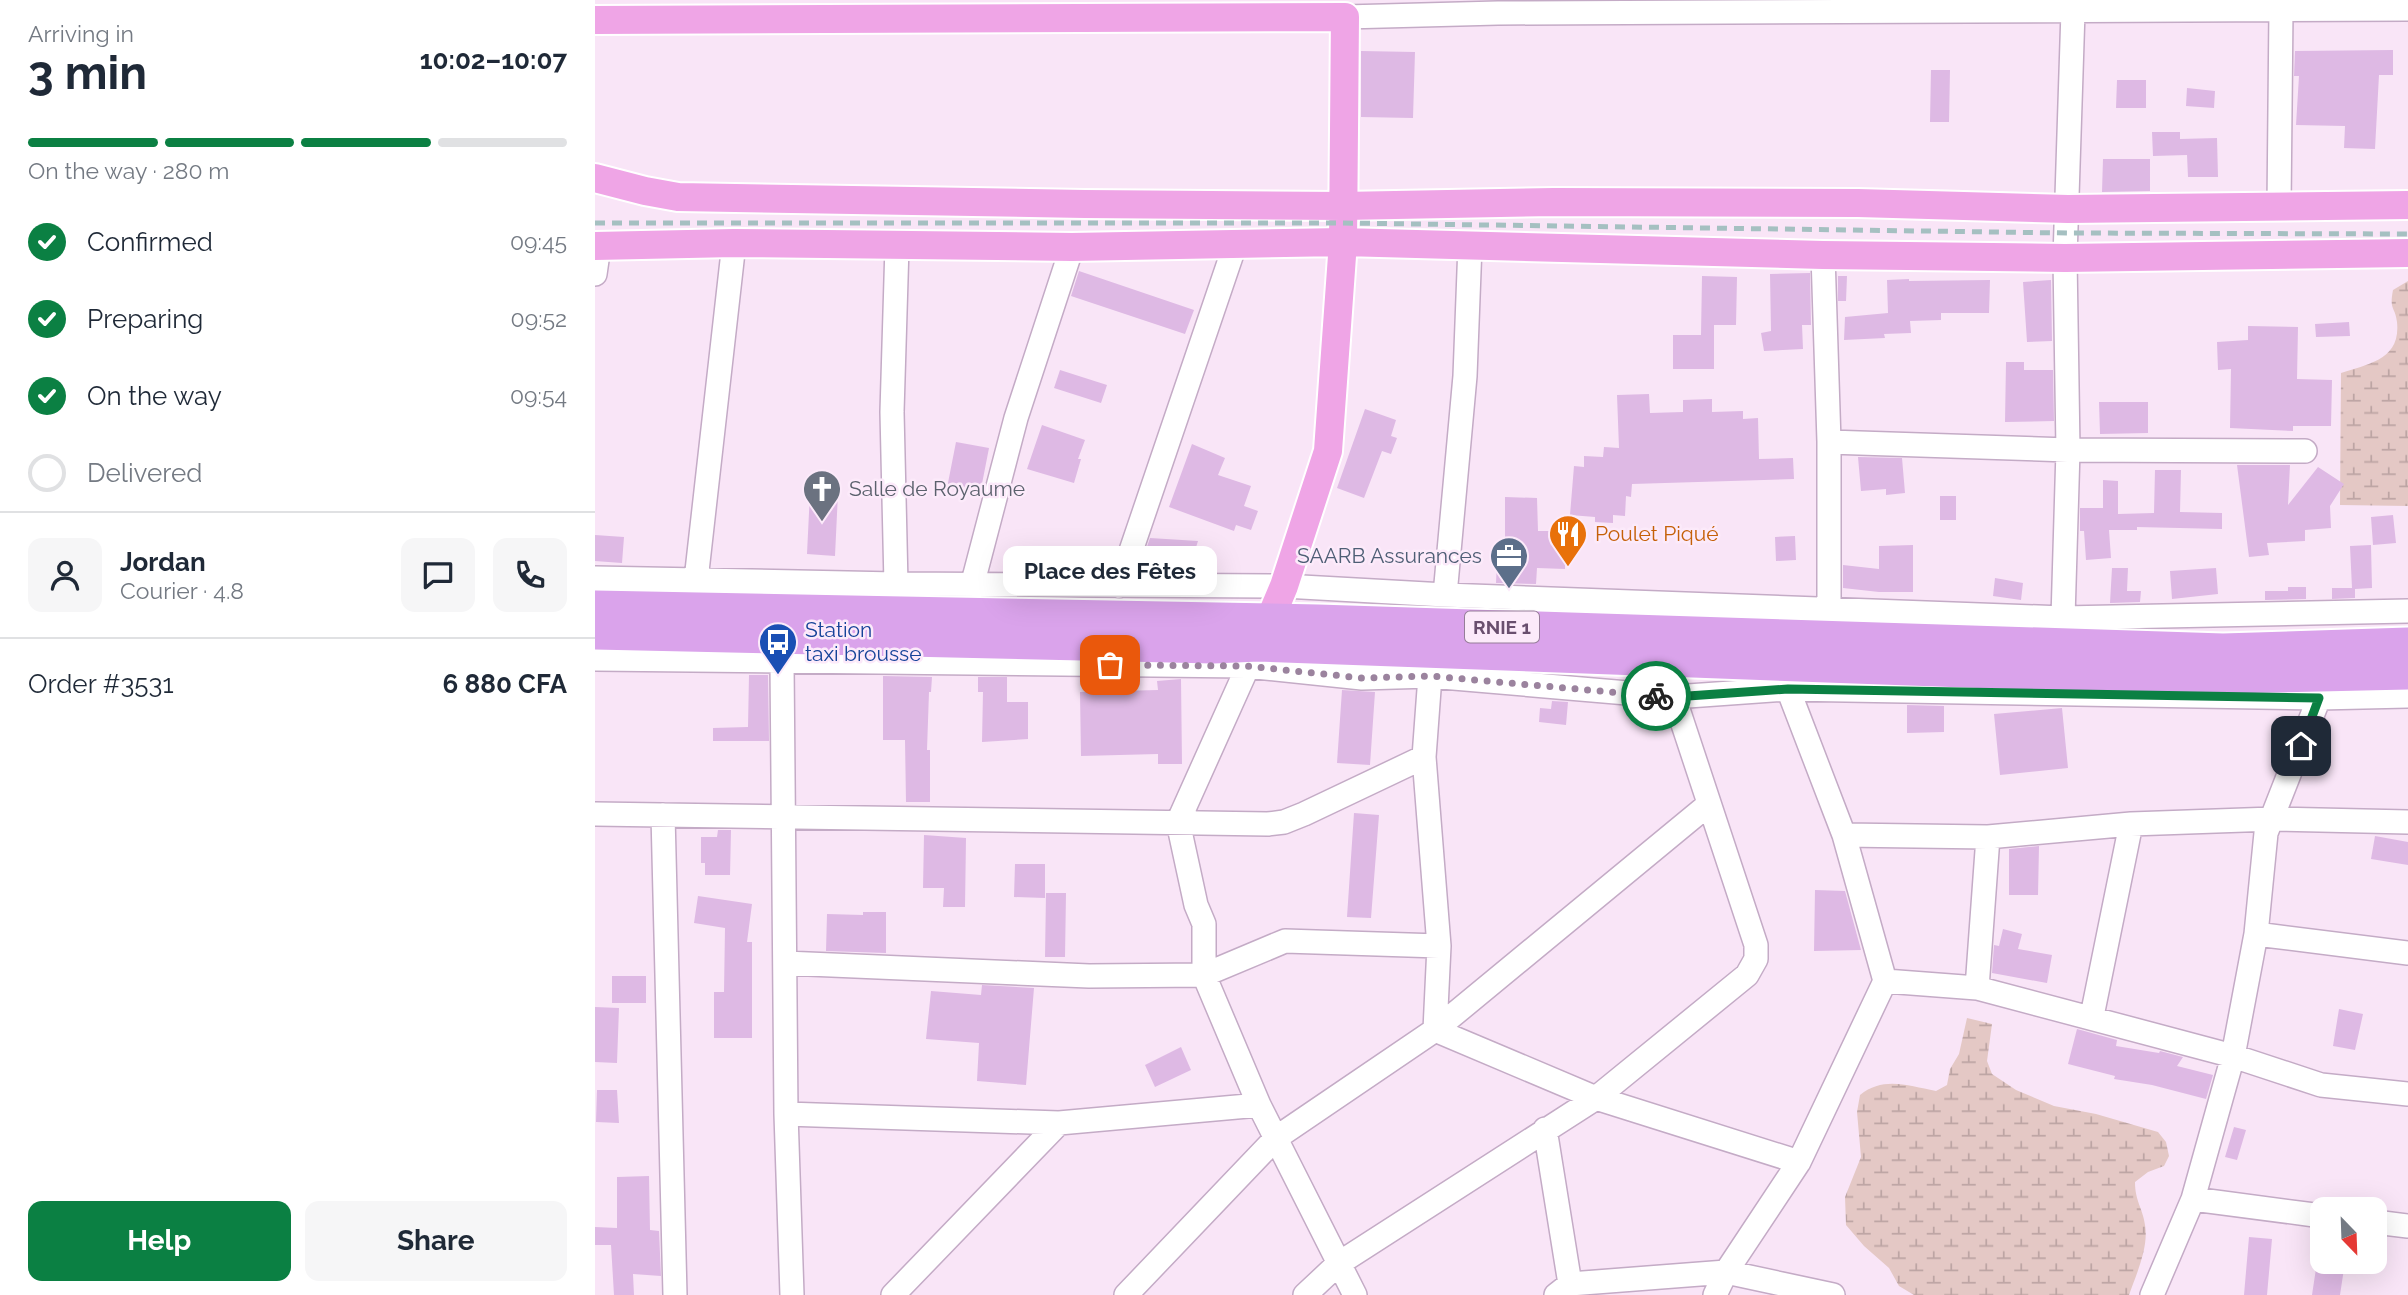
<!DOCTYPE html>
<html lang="en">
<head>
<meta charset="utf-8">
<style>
	:root { --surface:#fff; --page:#f6f6f7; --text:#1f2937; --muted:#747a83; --line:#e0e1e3; --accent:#0b8043 }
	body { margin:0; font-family:Raleway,sans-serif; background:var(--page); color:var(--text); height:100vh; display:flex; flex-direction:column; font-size:26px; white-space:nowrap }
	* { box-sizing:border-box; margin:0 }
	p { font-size:23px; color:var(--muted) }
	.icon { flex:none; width:38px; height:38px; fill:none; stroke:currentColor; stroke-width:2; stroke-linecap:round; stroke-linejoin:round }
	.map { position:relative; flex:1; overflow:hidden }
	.details { display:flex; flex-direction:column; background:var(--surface); width:595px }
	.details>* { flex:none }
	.needle { width:46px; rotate:157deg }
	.buttons { position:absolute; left:1715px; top:1197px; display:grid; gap:14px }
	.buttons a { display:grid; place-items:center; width:77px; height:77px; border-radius:14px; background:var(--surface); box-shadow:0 7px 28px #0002; font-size:35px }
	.pin { position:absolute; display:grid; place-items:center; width:60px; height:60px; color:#fff; margin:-30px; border-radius:14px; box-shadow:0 4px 10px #0006 }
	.courier { position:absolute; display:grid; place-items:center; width:70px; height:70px; margin:-35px; border:5px solid #0b8043; border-radius:50%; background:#fff; color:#222; box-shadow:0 2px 9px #0007 }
	.bubble { position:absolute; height:49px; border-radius:14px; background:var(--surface); box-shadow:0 7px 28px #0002; font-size:23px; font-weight:700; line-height:49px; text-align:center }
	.overview em { font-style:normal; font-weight:700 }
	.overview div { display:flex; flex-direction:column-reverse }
	.overview { display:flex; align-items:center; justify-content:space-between; height:119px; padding:0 28px }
	h1 { font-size:46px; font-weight:700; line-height:52px }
	.bar { display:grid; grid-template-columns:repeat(4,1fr); gap:10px 7px; align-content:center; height:84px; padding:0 28px }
	.bar i { height:9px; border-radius:5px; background:var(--line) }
	.bar .on { background:var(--accent) }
	.bar p { grid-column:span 4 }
	.line { display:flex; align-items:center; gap:18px; padding:0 28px; border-top:2px solid var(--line) }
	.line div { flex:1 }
	.round { display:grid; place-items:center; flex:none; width:74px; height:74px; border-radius:14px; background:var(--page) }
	ol { padding:0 28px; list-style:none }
	li { display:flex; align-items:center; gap:21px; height:77px }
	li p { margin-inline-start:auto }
	li .icon { padding:7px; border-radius:50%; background:var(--accent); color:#fff; stroke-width:4 }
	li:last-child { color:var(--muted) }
	li i { width:38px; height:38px; border:4px solid var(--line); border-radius:50% }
	.button { display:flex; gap:14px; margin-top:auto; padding:14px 28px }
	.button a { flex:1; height:80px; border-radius:14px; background:var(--accent); color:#fff; font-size:28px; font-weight:700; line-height:80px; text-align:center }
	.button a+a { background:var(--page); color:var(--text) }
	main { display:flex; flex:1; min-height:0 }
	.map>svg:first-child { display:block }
	.wetland { fill:url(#wetland-marsh) }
	.building { fill:#deb9e4 }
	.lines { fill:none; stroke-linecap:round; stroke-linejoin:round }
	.minor-casing { stroke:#c4abc6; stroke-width:26 }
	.major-casing { stroke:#fff; stroke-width:32 }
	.highway-casing { stroke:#fff; stroke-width:37 }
	.minor { stroke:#fff; stroke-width:23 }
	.major { stroke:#efa5e6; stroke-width:28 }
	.highway { stroke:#daa3eb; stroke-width:33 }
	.rail { stroke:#a5c0c1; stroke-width:5; stroke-dasharray:10 7; stroke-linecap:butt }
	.done { stroke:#9b839e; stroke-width:7; stroke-dasharray:0 12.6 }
	.route { stroke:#0b8043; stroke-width:9 }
	.labels { text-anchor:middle; stroke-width:5; stroke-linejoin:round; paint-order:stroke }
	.shield { fill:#fceafa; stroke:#957d98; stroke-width:2 }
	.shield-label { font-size:19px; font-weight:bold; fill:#694e6e }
	.worship-label { font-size:21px; fill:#5b616d; stroke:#fceafa; text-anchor:start }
	.food-label { font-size:21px; fill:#c56008; stroke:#fceafa; text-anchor:start }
	.service-label { font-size:21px; fill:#4e5e75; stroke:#fceafa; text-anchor:end }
	.transit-label { font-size:21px; fill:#164399; stroke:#fceafa; text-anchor:start }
</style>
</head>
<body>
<main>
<section class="details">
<div class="overview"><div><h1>3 min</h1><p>Arriving in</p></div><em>10:02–10:07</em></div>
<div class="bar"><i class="on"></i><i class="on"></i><i class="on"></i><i></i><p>On the way · 280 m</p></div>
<ol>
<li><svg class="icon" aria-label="check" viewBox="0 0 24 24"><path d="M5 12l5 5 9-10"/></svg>Confirmed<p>09:45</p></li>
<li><svg class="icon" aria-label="check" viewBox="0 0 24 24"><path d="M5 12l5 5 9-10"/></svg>Preparing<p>09:52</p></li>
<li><svg class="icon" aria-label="check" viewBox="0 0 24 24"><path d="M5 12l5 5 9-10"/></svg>On the way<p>09:54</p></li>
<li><i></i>Delivered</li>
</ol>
<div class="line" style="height:126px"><a class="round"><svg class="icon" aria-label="person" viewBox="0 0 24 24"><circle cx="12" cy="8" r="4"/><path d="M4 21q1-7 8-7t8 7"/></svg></a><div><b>Jordan</b><p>Courier · 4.8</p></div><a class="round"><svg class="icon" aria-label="chat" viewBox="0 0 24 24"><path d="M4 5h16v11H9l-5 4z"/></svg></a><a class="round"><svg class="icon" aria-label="phone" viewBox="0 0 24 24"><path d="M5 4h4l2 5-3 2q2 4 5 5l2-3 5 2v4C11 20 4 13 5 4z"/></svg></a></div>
<div class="line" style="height:91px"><div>Order #3531</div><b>6 880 CFA</b></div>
<div class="button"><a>Help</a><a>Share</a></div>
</section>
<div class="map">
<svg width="1813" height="1295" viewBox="0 0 1813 1295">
	<defs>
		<pattern id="wetland-marsh" width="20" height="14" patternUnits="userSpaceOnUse" patternTransform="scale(1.75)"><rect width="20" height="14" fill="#e4c8c5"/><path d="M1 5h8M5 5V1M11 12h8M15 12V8" fill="none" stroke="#bda5a4"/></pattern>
	</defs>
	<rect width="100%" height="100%" fill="#f9e5f7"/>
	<path class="wetland" d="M1813 281V506L1745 505 1746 373C1773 364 1806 360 1802 322 1800 306 1794 311 1798 290Z
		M1372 1018 1397 1024 1392 1061 1397 1074 1421 1090 1459 1106 1501 1114 1563 1132 1571 1142 1574 1156 1569 1166 1553 1172 1540 1182C1540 1201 1548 1209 1550 1225 1554 1247 1541 1275 1534 1295H1319L1304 1286 1294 1268 1269 1246 1251 1225 1250 1197 1266 1157 1262 1112 1265 1095C1289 1076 1313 1086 1341 1091L1352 1085 1355 1069 1364 1054Z"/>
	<path class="building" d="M1798 50V75H1784L1780 149 1749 148 1750 126 1701 125 1704 76H1699L1700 51Z
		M766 51 820 52 818 118 766 117Z
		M1336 70H1355L1354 122H1335Z
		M1522 80H1551V108H1521Z
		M1592 88 1620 91 1619 108 1591 106Z
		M1557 132H1585V139L1622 138 1623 177H1593L1592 155 1558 156Z
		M1508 159H1555V191L1507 192Z
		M484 271 599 310 590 334 476 296Z
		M1215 273 1216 325H1207L1208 349 1169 351 1166 333 1176 331 1175 274Z
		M1107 276 1142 277 1141 325H1119V369H1078V335H1106Z
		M1243 276H1252L1251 301H1243Z
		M1314 279V281L1395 280 1394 313H1346V320L1315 321 1316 333 1289 334 1290 338 1249 340 1250 317 1293 313 1292 280Z
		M1456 280 1457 341 1432 342 1428 282Z
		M1754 322 1755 336 1721 337 1720 324Z
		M1653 326 1703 327 1702 379 1737 380 1736 426H1698V431L1635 428 1636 369 1623 370 1622 342 1653 340Z
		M1411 362H1429V370H1458L1459 421 1410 422Z
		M465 370 512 385 506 403 459 388Z
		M1054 394 1055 413 1088 412V400L1117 399V412L1148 411V419L1163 418 1164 459 1198 458 1199 479 1037 484 1036 497 1031 496 1030 516 1018 515V523L1000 522V517L975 515 979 466 989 467V456L1008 457 1009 447 1024 448 1022 395Z
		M1504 402H1553V433L1505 434Z
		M770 409 801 420 796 436 802 438 796 454 787 451 769 498 742 488Z
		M447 425 490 440 483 459H486L479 483 432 469Z
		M361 442 394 448 385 494 352 488Z
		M597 444 630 458 623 475 656 486 649 506 663 511 656 530 641 525 639 531 574 507Z
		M1263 457 1307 458 1310 493 1291 495V489L1266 491Z
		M1642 465H1695L1693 505 1723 467 1749 484 1735 506 1736 528 1710 530V541L1672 543 1674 555 1654 557Z
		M1560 470H1586L1585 512 1627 513V529L1542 527V530H1514L1516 558 1491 560 1489 531H1485V508H1508V480L1523 481V514L1559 513Z
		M215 492 243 493 240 556 212 554Z
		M1345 496H1361V520H1345Z
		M910 497 942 498 943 531H970V569L942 568 941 584 901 583 902 560H910Z
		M1798 515 1801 543 1778 545 1776 517Z
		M0 535 29 537 27 563 0 561Z
		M1200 536 1201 560 1181 561 1180 537Z
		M555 538 603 541 595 566 546 564Z
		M1318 545V592H1284L1248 588V565L1284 569V546Z
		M1776 545 1777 588 1760 589V598L1737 599V588H1757L1755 546Z
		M1517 568H1533L1532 591H1546L1545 602 1515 603Z
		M1621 568 1623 594 1577 599 1575 571Z
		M1400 578 1428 583 1426 600 1398 596Z
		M1693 587H1711V599L1670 600V591H1693Z
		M154 675H173L174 741H118V728L153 727Z
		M288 676 337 677 336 692H334L332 750H335V802H311L310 740H288Z
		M383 677H412V702H433V739L387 742 388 692H383Z
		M586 679 587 764H563V754L486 756 485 692 563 690 562 681Z
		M747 690 780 692 775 765 742 763Z
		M957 701 973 702 971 725 944 722 945 708 956 709Z
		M1312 705 1349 706V732L1312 733Z
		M1467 708 1473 768 1405 775 1399 714Z
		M759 813 784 815 776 918 752 917Z
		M123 830H136L135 875H110V863H106V837H122Z
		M329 835 371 838 370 907H348L349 888H328Z
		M1780 836 1813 842V865L1776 859Z
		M1444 846 1443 895H1414V849Z
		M420 864H450V898L419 897Z
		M1220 890 1250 891 1266 950 1219 951Z
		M451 893H471L470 957H450Z
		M103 896 157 904 152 942H157V1038H119V992H129L130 928 99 923Z
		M268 912H291V953L231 951 232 914 268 915Z
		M1408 929 1427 934 1423 949 1457 955 1452 983 1397 973 1399 945 1404 946Z
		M17 976H51V1003H17Z
		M387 985 439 988 431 1085 382 1081 384 1043 331 1039 336 991 386 995Z
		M0 1007 24 1008 22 1063 0 1062Z
		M1744 1009 1768 1014 1760 1050 1738 1046Z
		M1482 1029 1522 1040 1521 1046 1564 1053 1565 1051 1588 1057 1582 1066 1618 1075 1611 1099 1557 1085 1519 1079 1520 1076 1473 1064Z
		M586 1047 596 1070 560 1087 550 1065Z
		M2 1090H22L24 1123 1 1122Z
		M1639 1127 1651 1130 1642 1160 1630 1157Z
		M54 1176 55 1230 64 1231 66 1276 38 1274 39 1295H19L16 1245H0V1227L22 1228V1177Z
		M1654 1237 1677 1239 1672 1295H1649Z
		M1722 1262H1750L1745 1295H1717Z"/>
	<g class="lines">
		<defs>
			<path id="minor" d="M750 17 903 13 1813 9
				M1684 207 1686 9
				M1228 255 1234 442V610
				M0 274 4 246
				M1234 442 1473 450 1710 451
				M0 578 301 584 689 586 850 595 1468 618 1813 611
				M101 580 139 243
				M378 582 421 418 477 247
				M301 584 297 412 302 246
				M524 586 641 242
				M850 595 870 376 875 245
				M1468 618 1473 450 1470 258 1478 11
				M658 655 583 822 601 905 609 924V975L664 1105 760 1295
				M0 659 651 666 767 678 835 676 1079 697 1193 689 1724 698 1813 696
				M187 663 191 1114 197 1295
				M835 676 829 757 844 946 840 1030
				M0 814 673 824 689 822 709 814 829 757
				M68 815 80 1295
				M1249 835 1393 837 1536 824 1678 819 1813 822
				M1661 934 1813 953
				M190 963 494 976 609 975 690 941 844 946
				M1290 981 1382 988 1638 1056 1726 1085 1813 1094
				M1382 988 1393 837
				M1497 1016 1536 824
				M840 1030 1001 1098 1204 1162
				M191 1114 464 1123 664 1105
				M950 1129 975 1284
				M1598 1199 1727 1216
				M1780 1222 1813 1226
				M298 1295 464 1123
				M531 1295 681 1138 840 1030 1114 804
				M710 1295 743 1264 1001 1098 1152 975 1161 959V945L1079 697
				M961 1295 975 1284 1131 1272 1238 1295
				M1120 1295 1131 1272 1204 1162 1290 981 1249 835 1193 689
				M1557 1295 1598 1199 1638 1056 1661 934 1671 833 1724 698"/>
			<path id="major" d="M0 20 750 17 748 242 733 451 689 586 668 636
				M0 178 50 191 83 197 490 204 748 206 959 202 1263 203 1473 209 1813 205
				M0 246 139 243 477 247 748 242 1228 255 1470 258 1813 253"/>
			<path id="highway" d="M0 607 723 621 1628 650 1813 644
				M0 633 618 647 663 645 1451 674 1631 677 1813 673"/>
		</defs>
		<use href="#minor" class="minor-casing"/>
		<use href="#major" class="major-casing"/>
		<use href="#highway" class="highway-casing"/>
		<use href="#minor" class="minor"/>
		<use href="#major" class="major"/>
		<use href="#highway" class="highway"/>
		<path class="rail" d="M0 223H748L1472 233 1813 234"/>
	</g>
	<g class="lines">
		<path class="done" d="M515 665 651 666 767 678 835 676 1061 696"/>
		<path class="route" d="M1061 696 1079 697 1193 689 1724 698 1706 746"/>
	</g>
	<defs>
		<symbol id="church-pin" viewBox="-11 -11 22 30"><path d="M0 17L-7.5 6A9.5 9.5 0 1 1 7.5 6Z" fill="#6b7280" stroke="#fceafa"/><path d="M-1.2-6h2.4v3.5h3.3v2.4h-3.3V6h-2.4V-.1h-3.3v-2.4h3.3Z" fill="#fff"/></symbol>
		<symbol id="restaurant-pin" viewBox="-11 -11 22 30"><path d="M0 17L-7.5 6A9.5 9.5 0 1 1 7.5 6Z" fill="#e8710a" stroke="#fceafa"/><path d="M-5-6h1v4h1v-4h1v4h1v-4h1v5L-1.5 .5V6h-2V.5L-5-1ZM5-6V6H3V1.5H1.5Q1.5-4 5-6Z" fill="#fff"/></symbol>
		<symbol id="office-pin" viewBox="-11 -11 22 30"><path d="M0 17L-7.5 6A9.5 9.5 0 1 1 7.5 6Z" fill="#5c6f8a" stroke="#fceafa"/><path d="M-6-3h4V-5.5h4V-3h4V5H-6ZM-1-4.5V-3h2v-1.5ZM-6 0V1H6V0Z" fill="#fff"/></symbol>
		<symbol id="bus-pin" viewBox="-11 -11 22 30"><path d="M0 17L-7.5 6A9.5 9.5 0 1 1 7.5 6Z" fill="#1a4fb4" stroke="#fceafa"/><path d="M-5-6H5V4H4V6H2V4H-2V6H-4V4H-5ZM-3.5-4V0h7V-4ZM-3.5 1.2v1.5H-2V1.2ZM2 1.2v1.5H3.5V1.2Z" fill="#fff"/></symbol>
	</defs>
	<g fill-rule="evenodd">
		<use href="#church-pin" x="205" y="467" width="44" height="60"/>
		<use href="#restaurant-pin" x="951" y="512" width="44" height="60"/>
		<use href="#office-pin" x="892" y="534" width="44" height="60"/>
		<use href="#bus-pin" x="161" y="620" width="44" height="60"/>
	</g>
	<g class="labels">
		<rect class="shield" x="870" y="611.5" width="74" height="31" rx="5"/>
		<g class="shield-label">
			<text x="907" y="634">RNIE 1</text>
		</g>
		<g class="worship-label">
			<text x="254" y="496">Salle de Royaume</text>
		</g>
		<g class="food-label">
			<text x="1000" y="541">Poulet Piqué</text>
		</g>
		<g class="service-label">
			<text x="887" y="563">SAARB Assurances</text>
		</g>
		<g class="transit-label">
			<text x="210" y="637">Station<tspan x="210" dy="24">taxi brousse</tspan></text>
		</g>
	</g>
</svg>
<div class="buttons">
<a><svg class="needle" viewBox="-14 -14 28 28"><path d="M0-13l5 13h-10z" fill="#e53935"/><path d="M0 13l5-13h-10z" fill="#747a83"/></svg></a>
</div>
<div class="pin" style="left:515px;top:665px;background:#ea580c"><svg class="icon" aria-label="bag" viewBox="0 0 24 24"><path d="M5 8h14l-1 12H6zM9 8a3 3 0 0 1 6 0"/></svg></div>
<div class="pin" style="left:1706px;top:746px;background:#1f2937"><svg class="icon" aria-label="home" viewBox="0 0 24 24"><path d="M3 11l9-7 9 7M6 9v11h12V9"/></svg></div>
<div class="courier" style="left:1061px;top:696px"><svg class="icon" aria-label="bike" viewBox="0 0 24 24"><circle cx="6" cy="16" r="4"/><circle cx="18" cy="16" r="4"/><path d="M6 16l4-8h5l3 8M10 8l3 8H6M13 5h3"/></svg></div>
<div class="bubble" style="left:408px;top:546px;width:214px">Place des Fêtes</div>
</div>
</main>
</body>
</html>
